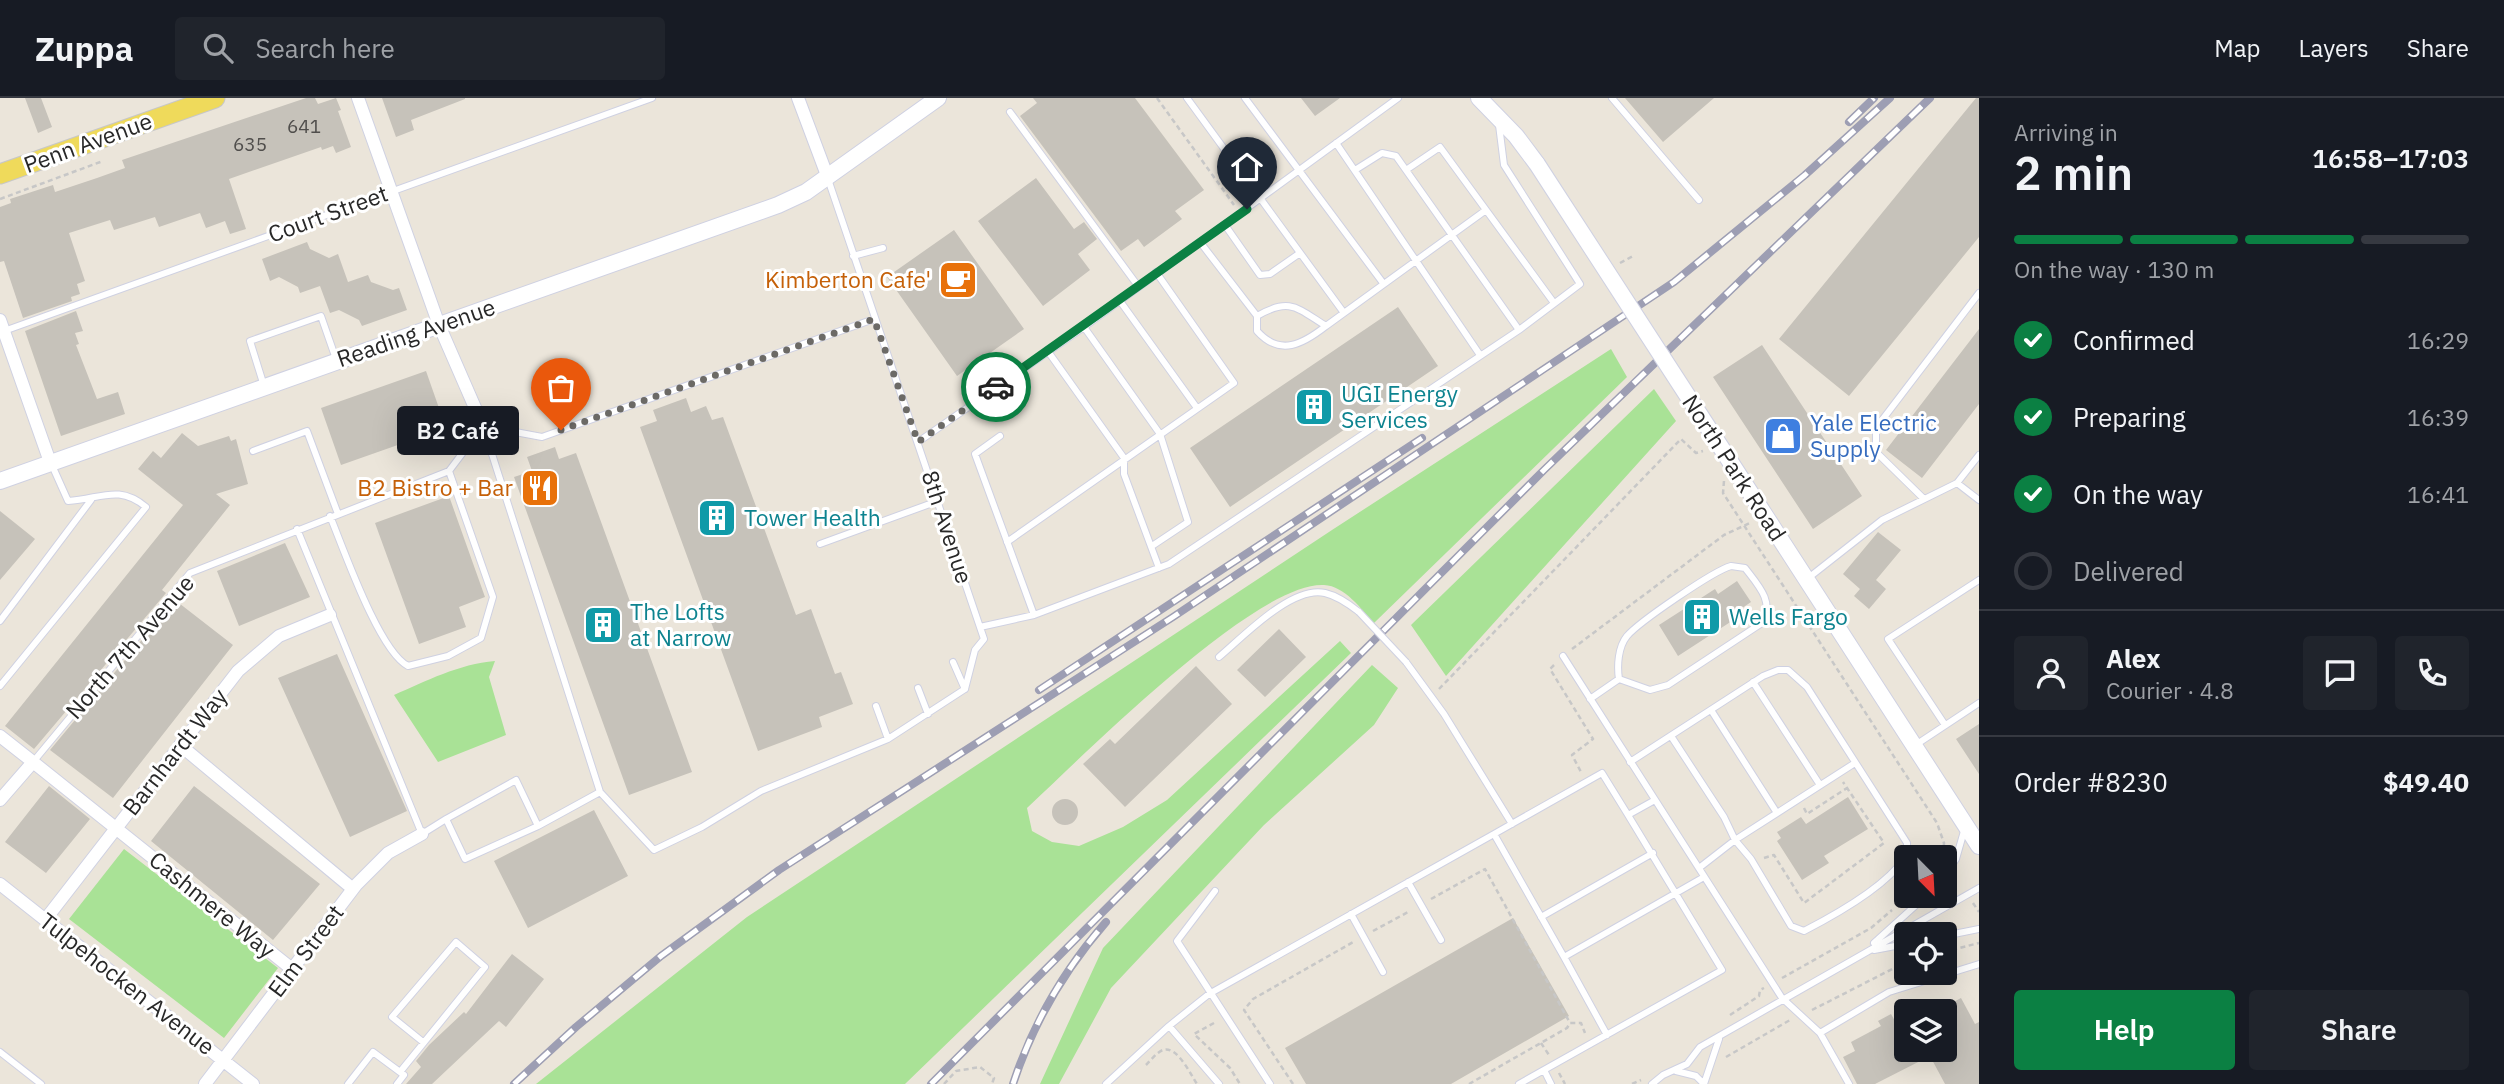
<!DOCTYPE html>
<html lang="en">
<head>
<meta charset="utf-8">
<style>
	:root { --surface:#171b24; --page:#20242c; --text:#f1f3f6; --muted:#9ea1a6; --line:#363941; --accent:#0b8043 }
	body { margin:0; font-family:"IBM Plex Sans",sans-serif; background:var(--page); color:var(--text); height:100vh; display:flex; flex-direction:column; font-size:26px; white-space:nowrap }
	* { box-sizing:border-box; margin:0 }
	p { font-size:23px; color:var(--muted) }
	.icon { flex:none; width:38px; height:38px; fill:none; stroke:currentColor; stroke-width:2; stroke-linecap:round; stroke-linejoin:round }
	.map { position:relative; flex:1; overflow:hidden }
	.sheet { display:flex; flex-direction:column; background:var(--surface); width:525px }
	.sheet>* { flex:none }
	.needle { width:46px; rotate:156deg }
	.tools { position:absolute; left:1894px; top:747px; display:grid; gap:14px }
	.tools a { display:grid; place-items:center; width:63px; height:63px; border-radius:7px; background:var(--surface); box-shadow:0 7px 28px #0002; font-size:35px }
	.pin { position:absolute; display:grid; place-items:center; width:60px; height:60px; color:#fff; margin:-72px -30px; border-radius:50% 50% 50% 0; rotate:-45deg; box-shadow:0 0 7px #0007 }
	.pin .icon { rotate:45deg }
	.courier { position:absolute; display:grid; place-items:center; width:70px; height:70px; margin:-35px; border:5px solid #0b8043; border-radius:50%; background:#fff; color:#222; box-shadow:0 2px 9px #0007 }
	.bubble { position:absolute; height:49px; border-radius:7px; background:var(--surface); box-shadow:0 7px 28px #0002; font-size:23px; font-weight:600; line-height:49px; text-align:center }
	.head em { font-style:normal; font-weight:600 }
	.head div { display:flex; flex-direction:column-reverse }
	.head { display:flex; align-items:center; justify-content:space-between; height:119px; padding:0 35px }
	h1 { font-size:46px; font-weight:600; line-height:52px }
	.bar { display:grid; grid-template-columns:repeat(4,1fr); gap:10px 7px; align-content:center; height:84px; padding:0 35px }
	.bar i { height:9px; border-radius:5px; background:var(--line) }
	.bar .current { background:var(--accent) }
	.bar p { grid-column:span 4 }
	.line { display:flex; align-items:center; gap:18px; padding:0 35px; border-top:2px solid var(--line) }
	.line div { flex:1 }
	.round { display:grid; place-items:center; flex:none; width:74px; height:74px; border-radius:7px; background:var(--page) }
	ol { padding:0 35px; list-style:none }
	li { display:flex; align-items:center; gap:21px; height:77px }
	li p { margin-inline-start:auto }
	li .icon { padding:7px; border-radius:50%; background:var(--accent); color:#fff; stroke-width:4 }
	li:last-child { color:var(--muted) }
	li i { width:38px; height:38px; border:4px solid var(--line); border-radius:50% }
	.cta { display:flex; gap:14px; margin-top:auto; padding:14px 35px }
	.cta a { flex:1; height:80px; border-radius:7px; background:var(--accent); color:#fff; font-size:28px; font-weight:600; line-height:80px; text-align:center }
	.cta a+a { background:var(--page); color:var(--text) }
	header { display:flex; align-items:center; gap:42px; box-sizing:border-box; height:98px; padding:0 35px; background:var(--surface); border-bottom:2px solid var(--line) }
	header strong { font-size:33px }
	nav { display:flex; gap:38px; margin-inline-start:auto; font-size:24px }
	.search { width:490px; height:63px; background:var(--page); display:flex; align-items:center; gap:18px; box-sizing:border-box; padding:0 24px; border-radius:7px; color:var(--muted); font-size:26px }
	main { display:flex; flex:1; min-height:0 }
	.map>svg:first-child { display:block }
	.green { fill:#a9e296 }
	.building { fill:#c6c2ba }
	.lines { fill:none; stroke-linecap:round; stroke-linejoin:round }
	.service-casing { stroke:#cfd1e2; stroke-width:8 }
	.minor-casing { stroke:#cfd1e2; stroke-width:14 }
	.tertiary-casing { stroke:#cfd1e2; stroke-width:18 }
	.primary-casing { stroke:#c7c7c7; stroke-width:21 }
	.path { stroke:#c7c7c7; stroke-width:2.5; stroke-dasharray:5 3.5; stroke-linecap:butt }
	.service { stroke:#fff; stroke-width:6 }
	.minor { stroke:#fff; stroke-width:12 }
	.tertiary { stroke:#fff; stroke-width:16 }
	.primary { stroke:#efda5b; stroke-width:19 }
	.rail-casing { stroke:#9d9eb3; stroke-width:8 }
	.rail { stroke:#fff; stroke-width:5; stroke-dasharray:16; stroke-linecap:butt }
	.service-bridge-casing { stroke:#cfd1e2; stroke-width:8; stroke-linecap:butt }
	.tertiary-bridge-casing { stroke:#cfd1e2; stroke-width:18; stroke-linecap:butt }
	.service-bridge { stroke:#fff; stroke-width:6 }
	.tertiary-bridge { stroke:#fff; stroke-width:16 }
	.done { stroke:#6c6a66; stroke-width:7; stroke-dasharray:0 12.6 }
	.route { stroke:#0b8043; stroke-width:9 }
	.labels { text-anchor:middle; stroke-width:6; stroke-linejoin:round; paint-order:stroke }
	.number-label { font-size:19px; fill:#504e4c }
	.street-label { font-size:23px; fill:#282828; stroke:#fff }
	.food-label { font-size:23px; fill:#c56008; stroke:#fff; text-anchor:end }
	.culture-label { font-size:23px; fill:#0d838f; stroke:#fff; text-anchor:start }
	.shop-label { font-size:23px; fill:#366cbe; stroke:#fff; text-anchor:start }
</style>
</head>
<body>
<header>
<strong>Zuppa</strong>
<div class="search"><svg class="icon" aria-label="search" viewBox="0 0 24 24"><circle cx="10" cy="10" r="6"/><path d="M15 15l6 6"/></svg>Search here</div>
<nav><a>Map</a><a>Layers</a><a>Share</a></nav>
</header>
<main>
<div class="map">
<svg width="1979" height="986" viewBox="0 0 1979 986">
	<rect width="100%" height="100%" fill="#ebe5da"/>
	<path class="green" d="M1611 251 1627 279 1374 525C1361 511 1345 488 1324 487 1256 483 1081 660 1027 710L1032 733 1052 744 1079 748 1123 729 1167 702 1340 543 1351 555 905 986H536L747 819 1332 432Z
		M1654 291 1676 323 1446 578 1411 527Z
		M495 563 489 579 506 637 438 664 394 597C426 583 459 566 495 563Z
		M1372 567 1398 590 1374 627 1264 727 1111 890 1059 986H1040L1103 850Z
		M124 751 278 870 224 940 69 821Z"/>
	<path class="building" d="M25 0H41L52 29 38 35Z
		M306 0H315L318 6 336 0 341 12 338 13 351 49 336 55 333 48 322 52 321 49 229 81 246 131 230 136 225 123 206 130 200 115 159 129 155 119 114 132 110 122 69 135 85 183 77 186 80 196 71 199 72 203 23 220 4 163 0 164V109L11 105 10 101 53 87 55 94 97 80 125 70 122 62Z
		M382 0H465V1L411 22 414 32 396 39Z
		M1033 0H1135L1204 92 1175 113 1182 121 1144 149 1138 141 1121 153 1020 18 1037 5Z
		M1301 0H1340L1315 18Z
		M1625 0H1714L1663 44Z
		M1976 0H1979V139L1849 298 1779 241Z
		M1036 80 1074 131 1084 124 1097 141 1078 156 1090 172 1043 208 978 123Z
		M954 132 1024 231 957 278 887 179Z
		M307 144 310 151 329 160 338 156 348 184 368 177 371 184 393 192 399 190 407 212 362 228 359 222 339 212 330 215 320 188 300 195 298 189 279 179 270 183 262 161Z
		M1398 209 1438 268 1230 409 1190 350Z
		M76 213 83 233 75 235 79 246 76 247 97 301 118 294 125 316 61 338 25 233Z
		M1979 231V306L1922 380 1886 352Z
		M1762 247 1862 398 1813 431 1713 279Z
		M426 273 446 330 341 367 321 310Z
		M686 300 691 314 706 308 712 322 723 319 796 517 811 511 835 576 841 574 853 606 819 619 822 629 758 653 640 329 657 323 653 312Z
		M182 335 198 348 229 338 231 343 236 341 248 386 216 396 230 407 162 492 166 495 34 651 5 628 183 407 138 371 153 353 161 360Z
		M555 349 559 361 576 355 692 674 629 697 514 379 532 373 527 359Z
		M449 398 485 499 459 509 466 529 419 546 375 425Z
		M0 413 35 441 0 482Z
		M1878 434 1901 452 1876 482 1886 491 1869 511 1854 498 1860 491 1843 476Z
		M285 445 310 499 239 528 217 473Z
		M1737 483 1751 504 1732 517 1735 521 1678 558 1659 527 1715 491 1718 496Z
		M175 502 233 547 113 700 50 652Z
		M1279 531 1306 559 1265 599 1237 572Z
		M337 556 407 713 350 739 278 580Z
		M1196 568 1232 606 1125 709 1083 666 1110 641 1115 646Z
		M1979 626V676L1956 641Z
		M49 688 90 721 46 775 5 744Z
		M194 688 320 786 273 842 151 743Z
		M1848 699 1868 731 1824 758 1829 765 1802 782 1777 743 1781 740 1777 734 1801 719 1806 726Z
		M1052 714a13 13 0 1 1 26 0a13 13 0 1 1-26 0Z
		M594 712 628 778 528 830 494 763Z
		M1513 820 1569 918 1451 986H1306L1285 950Z
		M512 856 544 881 506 929 499 923 432 986H406L421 969 416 963 429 947 464 914 466 916Z
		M1961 900 1975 926 1979 924V986H1945L1930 958 1875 986H1857L1843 959 1855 953 1851 944 1881 928 1878 923 1891 916 1895 923 1906 918V952H1944V909Z"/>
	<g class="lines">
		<defs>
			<path id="service" d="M1187 0 1344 215
				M1245 0 1383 185
				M1612 0 1699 102
				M1010 14 1138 188
				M1336 45 1480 257
				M1355 72 1382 55 1396 58 1519 232
				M1406 72 1440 49 1554 205
				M828 81 984 541 975 552 965 591
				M1225 127 1260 177 1270 176 1300 155
				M1200 144 1257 218V233C1280 259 1303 246 1326 228 1297 210 1290 199 1257 218
				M853 158 883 150
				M1120 203 1197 310
				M1326 228 1486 112
				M1084 229 1160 336 1188 424 1152 448
				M4 233 652 0
				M1047 252 1124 360V376L1159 470
				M264 288 250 243 321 218 336 261
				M483 328 600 694 654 752 702 729 761 693 888 641 965 591
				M483 328 542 339 874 221
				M1000 338 975 356 1034 517
				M918 344 1084 229 1398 0
				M253 353 307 333 338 416
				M1957 385 1979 357
				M1924 401 1876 354V330L1979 195
				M330 418C344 452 379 553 408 568L448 558 481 540 493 499 449 373
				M297 431 422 736 446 721
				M1007 444 1234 285 1156 174
				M820 446 938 403
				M1731 468 1745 470C1758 487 1775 504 1762 525L1668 587 1650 592 1619 581C1617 568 1618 549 1627 538 1639 524 1713 473 1731 468Z
				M1807 481 1882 422 1957 385 1979 402
				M0 523 91 402
				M980 529 1034 517 1169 466 1519 232 1580 186 1504 67 1499 27
				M1563 558 1782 900 1820 935 1849 986
				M1219 559C1243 539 1292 487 1325 495 1338 498 1349 506 1359 514
				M953 564 964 589
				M1406 564 1444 616 1512 726
				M1753 584 1820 687
				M0 588 146 409C118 386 101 401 68 403L51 365
				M918 590 928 616
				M1590 601 1619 581
				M876 608 888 641
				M1711 612 1777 715
				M1945 627 1888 541 1979 482
				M1671 638 1724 719 1735 742 1855 665
				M1914 648 1979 605
				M33 664 190 475 449 373 483 328
				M1630 664 1763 578 1778 572H1788L1807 589 1907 745C1907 751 1908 757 1904 761 1884 790 1835 817 1804 833L1791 828 1751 761 1735 742 1699 770
				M538 728 516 682 446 721 465 761 538 728 600 694
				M1494 736 1602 675 1628 717 1655 702
				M1944 778 1956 761 1964 733
				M1408 784 1441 842
				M1215 793 1177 843 1270 986
				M1351 816 1383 874
				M1541 819 1653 755
				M1944 838 1979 831
				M1874 845 1926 798
				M1874 852 1906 846
				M1564 859 1607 937
				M1169 928 1219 986
				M1820 935 1889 894 1979 866
				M0 954 41 986
				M1544 972 1551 986
				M1676 973 1696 978 1704 986
				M400 974 485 869 456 844 392 919 423 944
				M348 986 373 954 404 977 397 986
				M1106 986 1169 928 1209 896 1494 736 1564 859 1704 779
				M1519 986 1722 872 1628 717
				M1652 986 1663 977 1687 966 1700 949 1979 790
				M1704 986 1719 941"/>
			<path id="minor" d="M358 0 439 227 483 328
				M798 0 828 80
				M0 222 50 364
				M0 638 33 664 0 702
				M180 647 353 791
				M33 664 292 871
				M0 786 253 986
				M45 822 238 573 279 538 330 517
				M205 986 356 787 388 755 422 736"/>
			<path id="tertiary" d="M1479 0 1516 38 1537 66
				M1711 334 1979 748
				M0 383 778 107 806 94 938 0"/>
			<path id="primary" d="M0 76 215 0"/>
		</defs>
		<use href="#service" class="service-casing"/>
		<use href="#minor" class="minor-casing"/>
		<use href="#tertiary" class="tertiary-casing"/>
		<use href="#primary" class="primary-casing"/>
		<path class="path" d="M1157 0 1234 107
			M0 101 103 63
			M1620 165 1635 157
			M1724 383 1723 395 1937 725 1944 745 1943 760
			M1572 551 1724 437 1752 424
			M1554 567 1550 571 1593 641 1572 657 1581 674
			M1439 591 1681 341 1696 355 1703 353
			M1804 710 1807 716 1847 690
			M1916 754 1940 760
			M1764 760 1774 757 1804 805 1884 745 1843 684
			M1431 801 1485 771 1570 925
			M1973 805 1979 814
			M1373 833 1410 813
			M1944 854 1979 845
			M1782 880 1871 830 1892 812
			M1812 912 1906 864
			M1730 917 1759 898 1760 892 1764 890
			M1214 925 1194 936 1230 970 1240 986
			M1541 945 1549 957
			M1726 959 1790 922
			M1146 967C1150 963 1157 954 1163 952 1177 947 1191 977 1197 986
			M1559 975 1565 986
			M944 986 956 973 980 969 994 980 992 986
			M1293 986 1244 912 1253 901 1355 843
			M1469 986 1567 930 1570 925H1581L1585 935
			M1632 986 1641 982"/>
		<use href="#service" class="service"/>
		<use href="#minor" class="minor"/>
		<use href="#tertiary" class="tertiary"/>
		<use href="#primary" class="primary"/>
		<defs>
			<path id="rail" d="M1849 24 1874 0
				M1039 592 1422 340
				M514 986 576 929 661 858 779 772 1173 519 1674 184 1805 77 1890 0
				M931 986 1545 371 1930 0
				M1013 986C1033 925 1064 872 1106 824"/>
		</defs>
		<use href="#rail" class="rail-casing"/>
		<use href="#rail" class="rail"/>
		<defs>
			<path id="service-bridge" d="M1359 514 1406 564"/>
			<path id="tertiary-bridge" d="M1537 66 1711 334"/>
		</defs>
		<use href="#service-bridge" class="service-bridge-casing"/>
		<use href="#tertiary-bridge" class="tertiary-bridge-casing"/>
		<use href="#service-bridge" class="service-bridge"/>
		<use href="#tertiary-bridge" class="tertiary-bridge"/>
	</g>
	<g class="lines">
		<path class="done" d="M561 332 874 221 918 344 996 289"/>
		<path class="route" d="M996 289 1247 111"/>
	</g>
	<defs>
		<symbol id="cafe-square" viewBox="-11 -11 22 22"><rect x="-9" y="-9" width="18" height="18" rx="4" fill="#e8710a" stroke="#fff"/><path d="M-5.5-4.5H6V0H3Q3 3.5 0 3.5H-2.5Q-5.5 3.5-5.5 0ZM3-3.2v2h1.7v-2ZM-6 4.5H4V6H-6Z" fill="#fff"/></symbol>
		<symbol id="building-square" viewBox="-11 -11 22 22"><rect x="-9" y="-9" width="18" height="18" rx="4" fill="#0f9aa8" stroke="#fff"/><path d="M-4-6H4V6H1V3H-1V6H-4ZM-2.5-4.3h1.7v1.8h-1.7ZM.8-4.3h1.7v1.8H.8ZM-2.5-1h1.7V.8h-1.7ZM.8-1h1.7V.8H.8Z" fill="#fff"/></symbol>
		<symbol id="shop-square" viewBox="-11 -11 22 22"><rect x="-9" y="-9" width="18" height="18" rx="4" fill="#3f7fe0" stroke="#fff"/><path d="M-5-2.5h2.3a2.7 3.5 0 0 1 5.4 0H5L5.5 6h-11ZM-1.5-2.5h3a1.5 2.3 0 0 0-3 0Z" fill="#fff"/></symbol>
		<symbol id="restaurant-square" viewBox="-11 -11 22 22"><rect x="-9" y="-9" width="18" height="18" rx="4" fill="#e8710a" stroke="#fff"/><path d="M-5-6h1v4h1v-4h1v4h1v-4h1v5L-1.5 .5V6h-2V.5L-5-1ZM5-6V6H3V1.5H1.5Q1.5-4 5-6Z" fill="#fff"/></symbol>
	</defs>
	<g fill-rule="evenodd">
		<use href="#cafe-square" x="936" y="160" width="44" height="44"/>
		<use href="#building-square" x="1292" y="287" width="44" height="44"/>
		<use href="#shop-square" x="1761" y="316" width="44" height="44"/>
		<use href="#restaurant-square" x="518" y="368" width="44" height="44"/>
		<use href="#building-square" x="695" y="398" width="44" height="44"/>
		<use href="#building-square" x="1680" y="497" width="44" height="44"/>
		<use href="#building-square" x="581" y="505" width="44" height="44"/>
	</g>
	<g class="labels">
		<g class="number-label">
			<text x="304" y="35">641</text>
			<text x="250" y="53">635</text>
		</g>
		<g class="street-label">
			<text transform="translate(88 45) rotate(-20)" y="8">Penn Avenue</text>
			<text transform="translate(328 116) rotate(-20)" y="8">Court Street</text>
			<text transform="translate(416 235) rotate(-19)" y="8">Reading Avenue</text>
			<text transform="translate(1734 370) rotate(57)" y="8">North Park Road</text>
			<text transform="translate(947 429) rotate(72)" y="8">8th Avenue</text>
			<text transform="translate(130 549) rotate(-49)" y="8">North 7th Avenue</text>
			<text transform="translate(175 654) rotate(-52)" y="8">Barnhardt Way</text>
			<text transform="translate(212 807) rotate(39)" y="8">Cashmere Way</text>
			<text transform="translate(306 853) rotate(-53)" y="8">Elm Street</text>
			<text transform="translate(127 886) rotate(38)" y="8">Tulpehocken Avenue</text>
		</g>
		<g class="food-label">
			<text x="931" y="190">Kimberton Cafe'</text>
			<text x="513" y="398">B2 Bistro + Bar</text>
		</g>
		<g class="culture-label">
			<text x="1341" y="304">UGI Energy<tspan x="1341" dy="26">Services</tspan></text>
			<text x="744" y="428">Tower Health</text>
			<text x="630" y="522">The Lofts<tspan x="630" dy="26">at Narrow</tspan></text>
			<text x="1729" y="527">Wells Fargo</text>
		</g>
		<g class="shop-label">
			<text x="1810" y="333">Yale Electric<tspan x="1810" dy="26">Supply</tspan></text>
		</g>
	</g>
</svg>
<div class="tools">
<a><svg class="needle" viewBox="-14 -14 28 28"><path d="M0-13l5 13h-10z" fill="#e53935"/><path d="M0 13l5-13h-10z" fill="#9ea1a6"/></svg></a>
<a><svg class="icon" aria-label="locate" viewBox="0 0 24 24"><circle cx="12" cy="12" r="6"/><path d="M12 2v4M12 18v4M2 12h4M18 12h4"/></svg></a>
<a><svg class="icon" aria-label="layers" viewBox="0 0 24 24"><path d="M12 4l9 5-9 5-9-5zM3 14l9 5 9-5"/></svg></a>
</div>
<div class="pin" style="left:561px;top:332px;background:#ea580c"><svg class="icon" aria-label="bag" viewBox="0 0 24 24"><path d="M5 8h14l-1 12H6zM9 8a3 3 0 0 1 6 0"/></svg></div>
<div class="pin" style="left:1247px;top:111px;background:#1f2937"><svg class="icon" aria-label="home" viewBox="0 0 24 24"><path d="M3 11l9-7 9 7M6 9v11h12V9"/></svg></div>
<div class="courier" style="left:996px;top:289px"><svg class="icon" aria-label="car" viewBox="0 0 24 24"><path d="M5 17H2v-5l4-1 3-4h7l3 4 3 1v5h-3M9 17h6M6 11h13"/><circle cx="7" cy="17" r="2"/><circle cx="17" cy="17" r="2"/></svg></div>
<div class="bubble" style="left:397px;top:308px;width:122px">B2 Café</div>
</div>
<section class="sheet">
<div class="head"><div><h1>2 min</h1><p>Arriving in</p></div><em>16:58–17:03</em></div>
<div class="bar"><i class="current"></i><i class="current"></i><i class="current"></i><i></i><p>On the way · 130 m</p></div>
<ol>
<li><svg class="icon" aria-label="check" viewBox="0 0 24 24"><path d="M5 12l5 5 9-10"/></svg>Confirmed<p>16:29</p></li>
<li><svg class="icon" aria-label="check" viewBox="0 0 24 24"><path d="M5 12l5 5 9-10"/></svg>Preparing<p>16:39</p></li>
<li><svg class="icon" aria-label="check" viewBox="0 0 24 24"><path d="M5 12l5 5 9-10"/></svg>On the way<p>16:41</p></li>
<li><i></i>Delivered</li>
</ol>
<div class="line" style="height:126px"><a class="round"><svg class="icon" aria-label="person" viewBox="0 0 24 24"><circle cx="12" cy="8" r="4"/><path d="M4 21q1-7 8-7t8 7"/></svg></a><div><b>Alex</b><p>Courier · 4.8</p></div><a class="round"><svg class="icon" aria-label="chat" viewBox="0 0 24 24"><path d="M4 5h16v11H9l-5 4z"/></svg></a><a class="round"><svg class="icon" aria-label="phone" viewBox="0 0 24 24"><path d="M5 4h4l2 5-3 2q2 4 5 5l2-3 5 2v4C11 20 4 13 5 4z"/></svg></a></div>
<div class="line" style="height:91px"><div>Order #8230</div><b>$49.40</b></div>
<div class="cta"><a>Help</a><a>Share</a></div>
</section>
</main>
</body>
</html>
